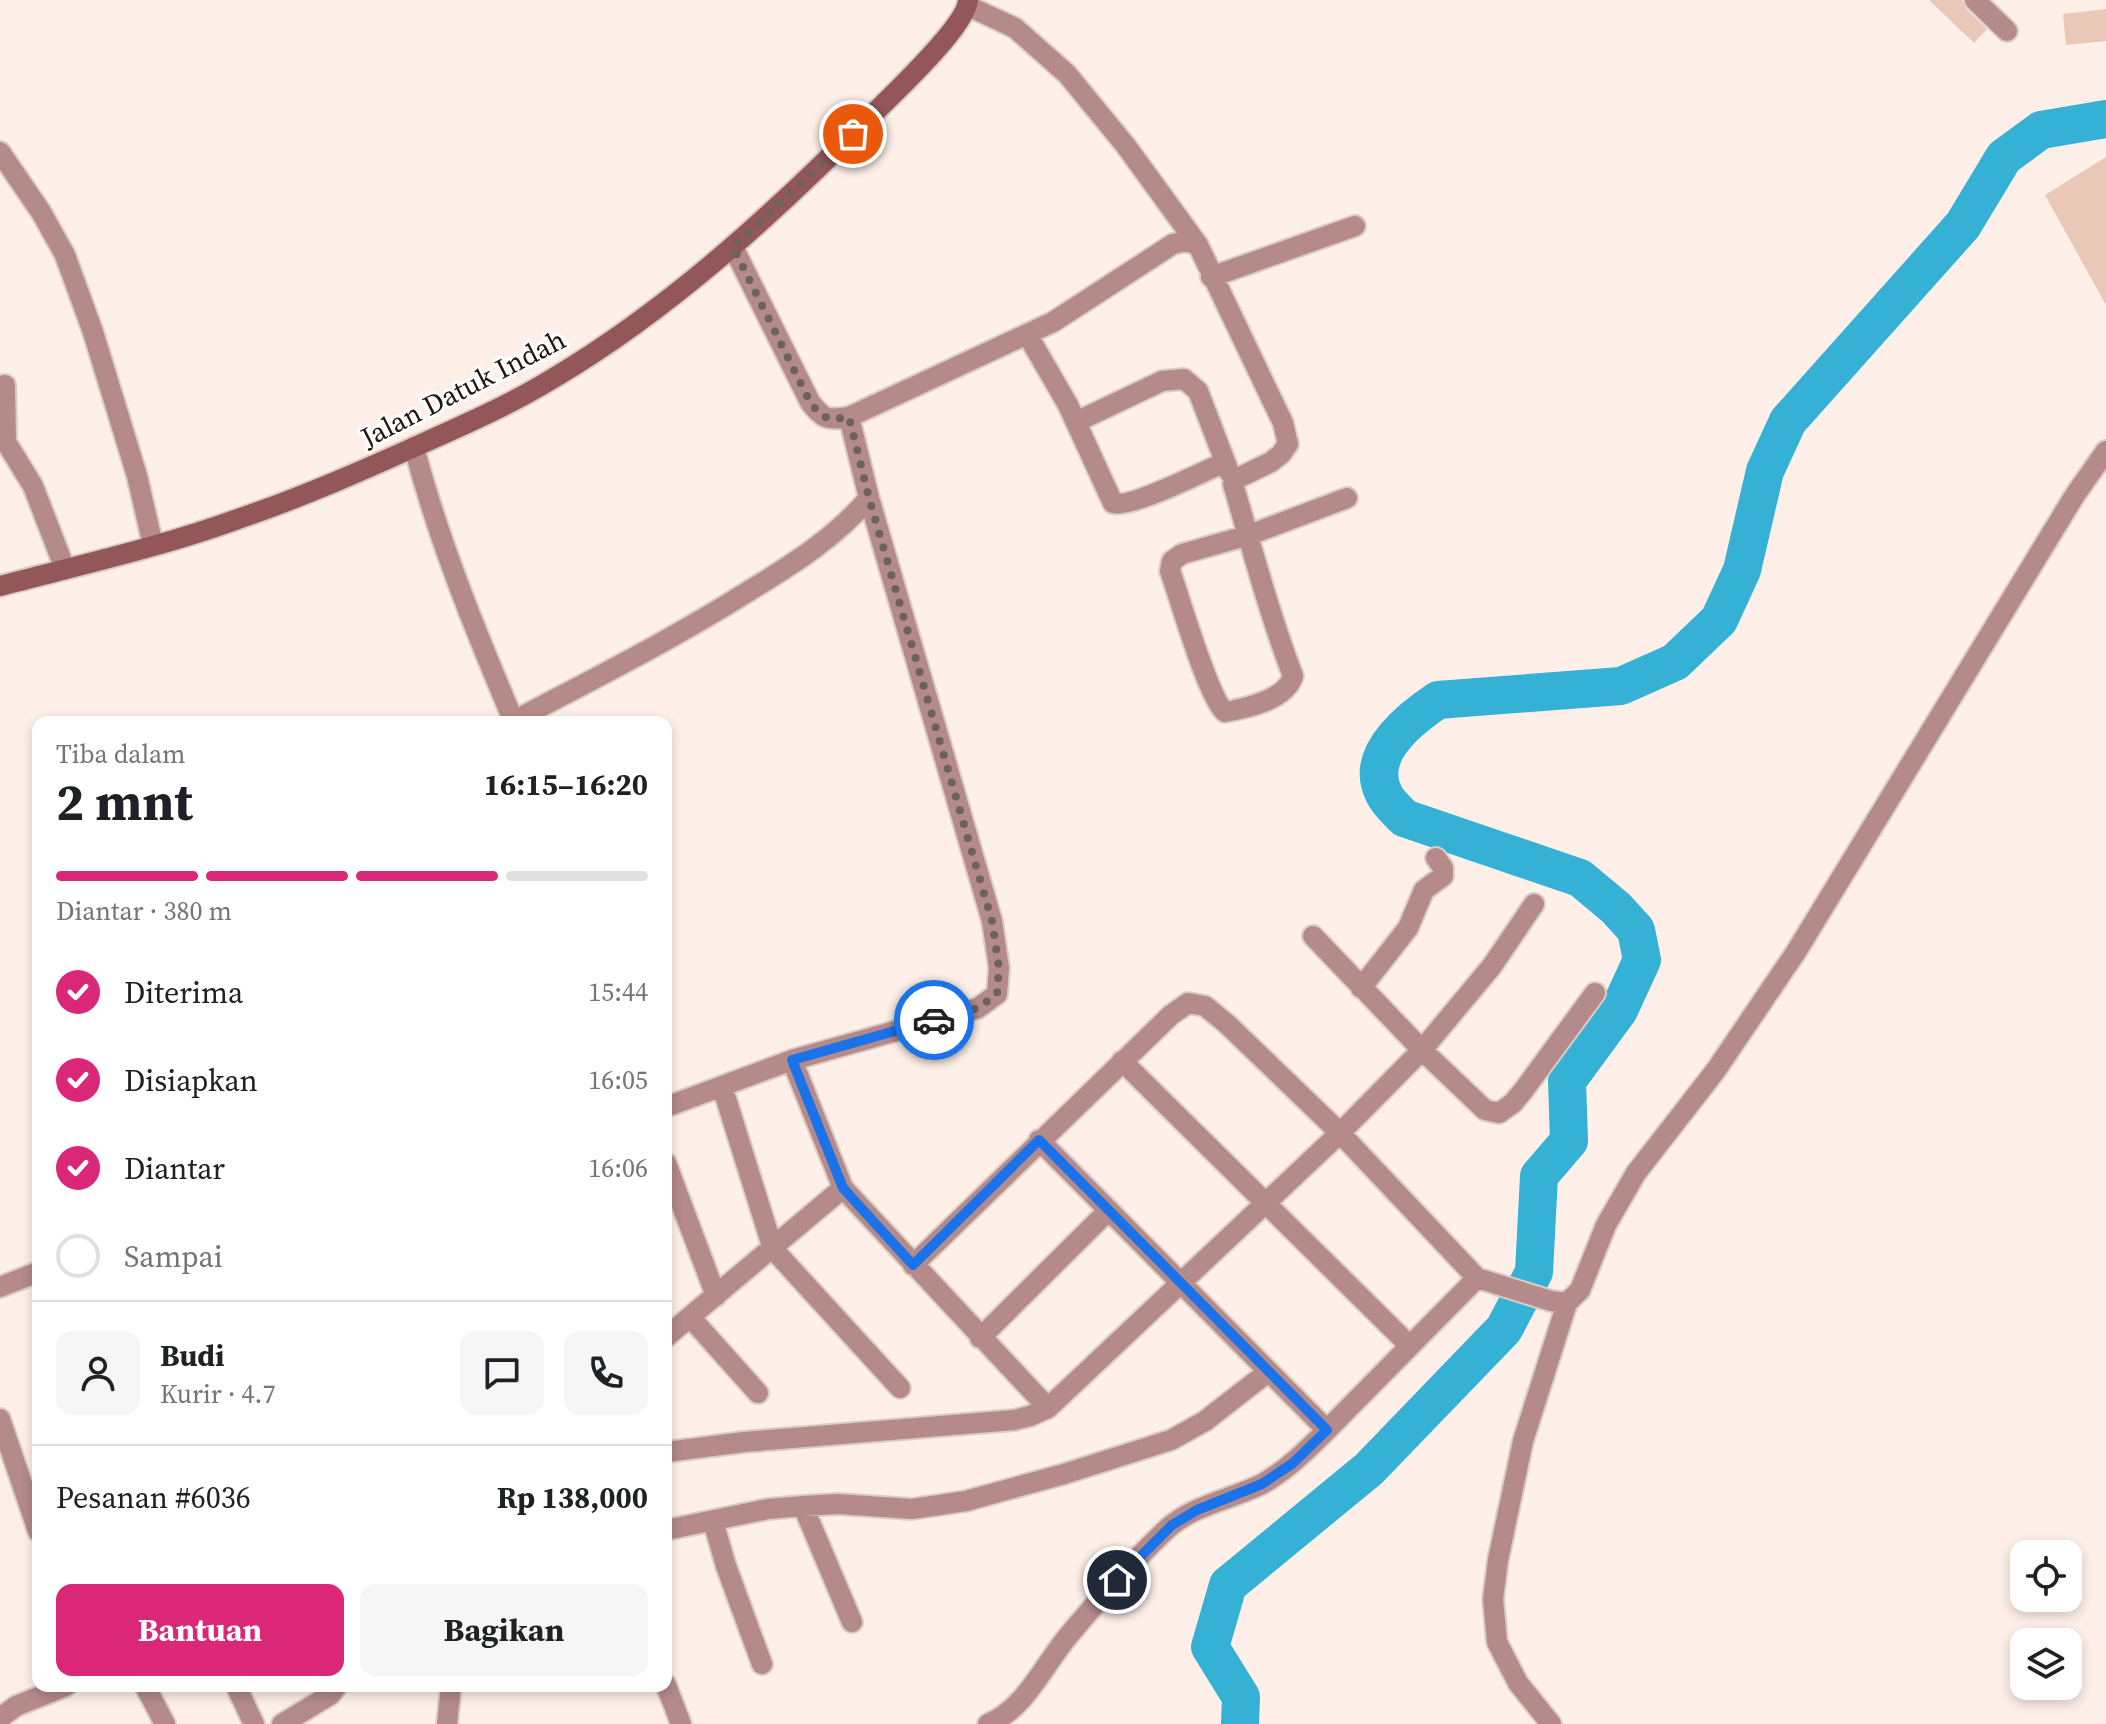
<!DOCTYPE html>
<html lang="id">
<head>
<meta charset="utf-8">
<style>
	:root { --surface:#fff; --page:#f6f6f6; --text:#202124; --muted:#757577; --line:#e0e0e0; --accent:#db2777 }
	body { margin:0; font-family:"Source Serif 4",serif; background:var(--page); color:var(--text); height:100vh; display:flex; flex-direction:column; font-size:30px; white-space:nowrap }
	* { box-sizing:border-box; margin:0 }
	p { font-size:26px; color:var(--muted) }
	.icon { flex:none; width:44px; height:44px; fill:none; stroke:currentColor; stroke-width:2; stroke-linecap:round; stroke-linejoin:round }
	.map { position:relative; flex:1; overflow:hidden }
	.sheet { position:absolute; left:32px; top:716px; width:640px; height:976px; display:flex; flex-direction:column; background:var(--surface); border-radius:16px; box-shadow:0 4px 12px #0003 }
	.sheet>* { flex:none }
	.tools { position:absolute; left:2010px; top:1540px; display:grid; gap:16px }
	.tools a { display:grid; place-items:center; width:72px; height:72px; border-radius:16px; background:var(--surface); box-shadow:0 4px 12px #0003; font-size:40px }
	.pin { position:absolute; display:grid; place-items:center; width:68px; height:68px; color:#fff; margin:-34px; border:4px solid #fff; border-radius:50%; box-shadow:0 2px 8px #0007 }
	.courier { position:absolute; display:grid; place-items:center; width:80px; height:80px; margin:-40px; border:6px solid #1a73e8; border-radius:50%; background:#fff; color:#222; box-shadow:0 2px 10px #0007 }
	.summary em { font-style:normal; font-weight:700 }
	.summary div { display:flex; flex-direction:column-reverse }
	.summary { display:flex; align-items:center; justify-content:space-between; height:136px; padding:0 24px }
	h1 { font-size:52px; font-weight:700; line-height:60px }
	.bar { display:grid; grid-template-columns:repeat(4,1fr); gap:12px 8px; align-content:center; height:96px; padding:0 24px }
	.bar i { height:10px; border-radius:6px; background:var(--line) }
	.bar .current { background:var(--accent) }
	.bar p { grid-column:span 4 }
	.line { display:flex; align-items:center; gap:20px; padding:0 24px; border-top:2px solid var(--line) }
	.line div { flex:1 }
	.round { display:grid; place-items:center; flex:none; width:84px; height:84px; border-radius:16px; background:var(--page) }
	ol { padding:0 24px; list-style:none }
	li { display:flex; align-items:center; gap:24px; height:88px }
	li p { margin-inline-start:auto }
	li .icon { padding:8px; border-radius:50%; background:var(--accent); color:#fff; stroke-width:4 }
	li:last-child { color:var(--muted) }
	li i { width:44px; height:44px; border:4px solid var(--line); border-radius:50% }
	.primary-button { display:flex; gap:16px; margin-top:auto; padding:16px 24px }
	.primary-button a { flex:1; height:92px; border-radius:16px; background:var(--accent); color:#fff; font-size:32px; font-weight:700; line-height:92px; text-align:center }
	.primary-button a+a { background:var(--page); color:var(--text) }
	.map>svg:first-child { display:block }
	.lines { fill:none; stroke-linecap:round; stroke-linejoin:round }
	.river { stroke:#36b1d6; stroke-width:38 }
	.building { fill:#e9c8b8 }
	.street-casing { stroke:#dbcdc6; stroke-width:24 }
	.secondary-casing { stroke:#dbcdc6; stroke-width:24 }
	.street { stroke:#b58a8b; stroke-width:20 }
	.secondary { stroke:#93575a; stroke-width:20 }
	.done { stroke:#6e625c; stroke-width:8; stroke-dasharray:0 14.4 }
	.route { stroke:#1a73e8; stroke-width:10 }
	.labels { text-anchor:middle; stroke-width:6; stroke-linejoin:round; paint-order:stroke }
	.street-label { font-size:28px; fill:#211610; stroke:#fff }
</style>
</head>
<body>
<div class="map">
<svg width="2106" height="1724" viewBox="0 0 2106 1724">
	<rect width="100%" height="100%" fill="#fef0e9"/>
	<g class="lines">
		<path class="river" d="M1240 1724 1241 1697 1210 1647 1228 1585 1369 1469 1504 1329 1534 1272 1539 1176 1569 1141 1567 1081 1619 1010 1642 960 1636 930 1616 908 1580 878 1404 818C1398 811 1388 803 1384 794 1364 755 1408 720 1438 700L1621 686 1675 662 1719 620 1742 570 1765 471 1788 421 1963 225 2004 157 2041 130 2106 119"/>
	</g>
	<path class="building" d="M1929 0H1962L1966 9 1987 29 1974 43Z
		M2106 9V41L2066 45 2063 14Z
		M2106 157V305L2045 195Z"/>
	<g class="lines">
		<defs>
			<path id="street" d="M1975 0 2007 31
				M968 6 1015 28 1067 74 1126 146 1198 245
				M0 152 41 212 65 255 93 332 137 476 153 545
				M733 247 810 402C824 420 827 420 849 417L1053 322 1173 244 1187 241 1198 245 1283 423 1288 444 1281 454 1271 462 1236 479 1233 484C1252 548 1269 613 1293 676 1286 700 1247 708 1225 712 1208 698 1180 598 1170 571L1172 561 1182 554 1249 535 1347 498
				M1211 277 1355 226
				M1027 334 1068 405 1113 503C1129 509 1205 471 1225 462
				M5 385 6 442 33 486 65 569
				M1076 422 1162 381 1184 379 1198 391 1229 472
				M414 447C439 542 476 632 514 722
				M514 721C593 679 673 639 749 591 793 564 835 538 869 498
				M1313 936 1422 1050 1492 966 1534 904
				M1361 988 1408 928 1424 890 1443 876V868L1436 858
				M792 1060 843 1188
				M1122 1061 1410 1346
				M722 1086 773 1249 900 1388
				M666 1107 792 1060 978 1008 997 994 999 968 992 921 869 498 849 417
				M1039 1140 1327 1430 1477 1278
				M666 1163 716 1296
				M913 1265 1171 1015 1188 1003 1205 1006 1227 1024 1340 1133 1477 1278 1551 1301 1567 1303 1580 1290 1606 1225 1636 1173 1716 1070 1796 952 2075 495 2106 451
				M0 1287 38 1272
				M691 1318 758 1393
				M666 1337 843 1188 1048 1408 1340 1133 1422 1050 1485 1110 1499 1113 1513 1103 1523 1091 1595 993
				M980 1338 1109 1210
				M0 1419 38 1531
				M666 1452 744 1442 1014 1420 1030 1416 1048 1408
				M803 1506 852 1622
				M713 1521 726 1566 762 1664
				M666 1530 768 1509 803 1506 838 1504 912 1509 966 1501 1064 1474 1171 1440 1205 1421 1268 1372
				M666 1685 681 1724
				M145 1686 165 1724
				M236 1686 254 1724
				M0 1718 16 1706 66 1686
				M282 1724 330 1695 337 1686
				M447 1724 451 1686
				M988 1724C1026 1708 1043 1666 1069 1635 1100 1598 1133 1561 1168 1528 1194 1505 1232 1499 1262 1484 1287 1470 1307 1450 1327 1430
				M1551 1724 1518 1683 1497 1642 1493 1599 1498 1560 1523 1441 1567 1303"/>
			<path id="secondary" d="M0 586C80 565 161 547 238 519 303 497 366 469 428 441 470 422 513 403 552 379 670 309 772 215 868 119 889 98 967 26 968 0"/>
		</defs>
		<use href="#street" class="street-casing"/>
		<use href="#secondary" class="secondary-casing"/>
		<use href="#street" class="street"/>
		<use href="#secondary" class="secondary"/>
	</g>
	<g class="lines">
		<path class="done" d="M853 134 733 247 810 402C824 420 827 420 849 417L869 498 992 921 999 968 997 994 978 1008 934 1020"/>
		<path class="route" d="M934 1020 792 1060 843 1188 913 1265 1039 1140 1327 1430 1293 1463 1262 1484 1197 1510 1172 1525 1117 1580"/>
	</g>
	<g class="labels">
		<g class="street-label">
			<text transform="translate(463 388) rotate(-27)" y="10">Jalan Datuk Indah</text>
		</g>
	</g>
</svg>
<div class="tools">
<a><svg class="icon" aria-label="locate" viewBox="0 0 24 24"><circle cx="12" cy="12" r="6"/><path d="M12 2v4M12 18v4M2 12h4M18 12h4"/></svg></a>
<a><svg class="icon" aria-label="layers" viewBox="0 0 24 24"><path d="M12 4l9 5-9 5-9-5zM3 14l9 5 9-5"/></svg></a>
</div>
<div class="pin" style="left:853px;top:134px;background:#ea580c"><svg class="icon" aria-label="bag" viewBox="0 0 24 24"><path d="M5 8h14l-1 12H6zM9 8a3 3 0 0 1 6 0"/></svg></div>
<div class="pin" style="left:1117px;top:1580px;background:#1f2937"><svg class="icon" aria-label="home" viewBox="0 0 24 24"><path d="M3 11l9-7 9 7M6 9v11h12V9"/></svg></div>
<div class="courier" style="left:934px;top:1020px"><svg class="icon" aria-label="car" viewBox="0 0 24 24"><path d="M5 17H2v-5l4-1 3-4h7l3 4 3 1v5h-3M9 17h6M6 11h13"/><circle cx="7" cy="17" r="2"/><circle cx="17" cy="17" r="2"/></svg></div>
<section class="sheet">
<div class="summary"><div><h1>2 mnt</h1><p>Tiba dalam</p></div><em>16:15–16:20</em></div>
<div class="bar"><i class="current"></i><i class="current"></i><i class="current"></i><i></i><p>Diantar · 380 m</p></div>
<ol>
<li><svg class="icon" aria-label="check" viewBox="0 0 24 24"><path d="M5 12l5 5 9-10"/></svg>Diterima<p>15:44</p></li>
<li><svg class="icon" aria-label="check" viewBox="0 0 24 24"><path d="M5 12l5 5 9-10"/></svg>Disiapkan<p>16:05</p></li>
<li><svg class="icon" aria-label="check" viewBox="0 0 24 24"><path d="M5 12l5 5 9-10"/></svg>Diantar<p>16:06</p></li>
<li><i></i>Sampai</li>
</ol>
<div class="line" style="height:144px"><a class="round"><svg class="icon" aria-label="person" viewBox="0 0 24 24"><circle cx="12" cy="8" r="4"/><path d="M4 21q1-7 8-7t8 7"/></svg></a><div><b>Budi</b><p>Kurir · 4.7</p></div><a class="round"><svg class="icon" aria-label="chat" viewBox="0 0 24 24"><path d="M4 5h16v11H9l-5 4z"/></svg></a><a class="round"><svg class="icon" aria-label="phone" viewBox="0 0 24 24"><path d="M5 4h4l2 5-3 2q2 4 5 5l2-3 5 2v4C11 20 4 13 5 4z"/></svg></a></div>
<div class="line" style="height:104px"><div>Pesanan #6036</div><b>Rp 138,000</b></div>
<div class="primary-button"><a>Bantuan</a><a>Bagikan</a></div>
</section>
</div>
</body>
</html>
